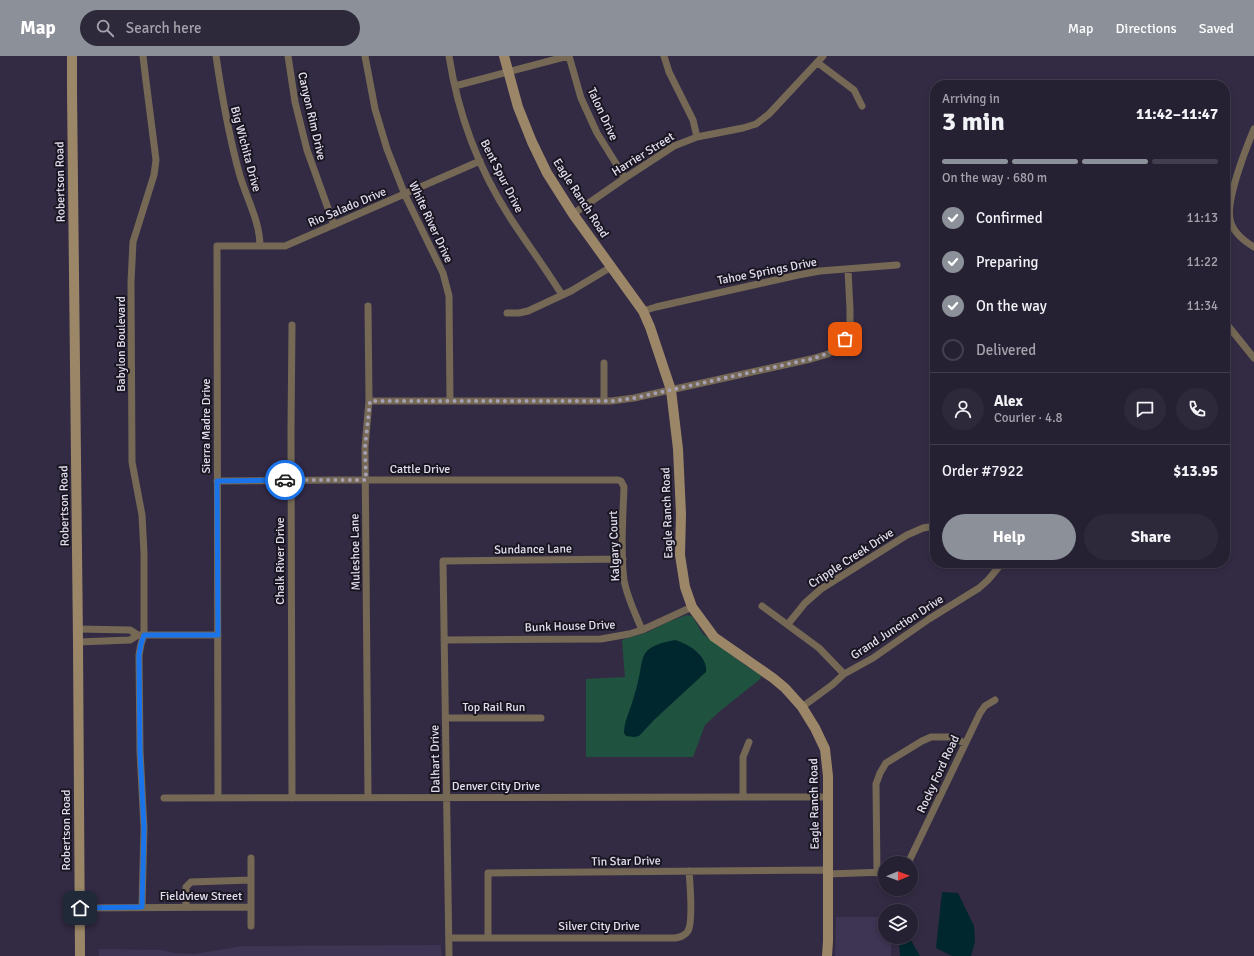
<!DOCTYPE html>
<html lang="en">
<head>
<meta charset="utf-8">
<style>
	:root { --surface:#262033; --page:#2e283b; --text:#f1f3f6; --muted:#a4a3ac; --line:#423e4e; --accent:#8c9099 }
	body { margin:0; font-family:Signika,sans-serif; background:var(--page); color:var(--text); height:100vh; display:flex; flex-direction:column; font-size:15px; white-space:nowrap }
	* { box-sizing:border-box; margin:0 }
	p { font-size:13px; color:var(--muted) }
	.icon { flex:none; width:22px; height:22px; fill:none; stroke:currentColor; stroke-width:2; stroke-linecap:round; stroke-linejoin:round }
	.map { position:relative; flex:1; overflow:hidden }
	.details { position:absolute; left:930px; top:24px; width:300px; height:488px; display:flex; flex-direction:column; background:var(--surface); border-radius:16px; box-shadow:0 2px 6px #0003,0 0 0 1px var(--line) }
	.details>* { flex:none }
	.needle { width:26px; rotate:89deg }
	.controls { position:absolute; left:878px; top:800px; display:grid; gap:8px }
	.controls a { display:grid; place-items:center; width:40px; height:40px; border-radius:50%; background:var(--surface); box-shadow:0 2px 6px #0003,0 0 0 1px var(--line); font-size:20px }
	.pin { position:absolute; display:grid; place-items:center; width:34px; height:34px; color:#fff; margin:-17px; border-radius:8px; box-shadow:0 2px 6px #0006 }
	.courier { position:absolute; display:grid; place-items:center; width:40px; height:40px; margin:-20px; border:3px solid #1a73e8; border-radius:50%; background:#fff; color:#222; box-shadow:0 1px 5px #0007 }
	.summary em { font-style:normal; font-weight:700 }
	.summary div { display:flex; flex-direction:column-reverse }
	.summary { display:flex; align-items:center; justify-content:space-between; height:68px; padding:0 12px }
	h1 { font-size:26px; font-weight:700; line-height:30px }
	.bar { display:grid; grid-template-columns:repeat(4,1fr); gap:6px 4px; align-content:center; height:48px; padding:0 12px }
	.bar i { height:5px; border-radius:3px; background:var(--line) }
	.bar .current { background:var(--accent) }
	.bar p { grid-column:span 4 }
	.line { display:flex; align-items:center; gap:10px; padding:0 12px; border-top:1px solid var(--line) }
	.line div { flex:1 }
	.round { display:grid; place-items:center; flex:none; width:42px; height:42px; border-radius:21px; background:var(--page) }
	ol { padding:0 12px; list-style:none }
	li { display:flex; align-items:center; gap:12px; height:44px }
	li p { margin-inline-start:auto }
	li .icon { padding:4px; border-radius:50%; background:var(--accent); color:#fff; stroke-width:4 }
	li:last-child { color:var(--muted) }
	li i { width:22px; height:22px; border:2px solid var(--line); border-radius:50% }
	.cta { display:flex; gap:8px; margin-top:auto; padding:8px 12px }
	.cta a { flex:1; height:46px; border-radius:24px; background:var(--accent); color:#fff; font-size:16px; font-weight:700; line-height:46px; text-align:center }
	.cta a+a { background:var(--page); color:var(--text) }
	header { display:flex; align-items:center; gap:24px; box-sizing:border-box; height:56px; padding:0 20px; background:var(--accent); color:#fff }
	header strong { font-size:19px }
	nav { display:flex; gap:22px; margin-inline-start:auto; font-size:14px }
	.search { width:280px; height:36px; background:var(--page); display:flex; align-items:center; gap:10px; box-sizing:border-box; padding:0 14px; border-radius:22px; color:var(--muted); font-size:15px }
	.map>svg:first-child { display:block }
	.built { fill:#3e3453 }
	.green { fill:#20533f }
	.water { fill:#00272e }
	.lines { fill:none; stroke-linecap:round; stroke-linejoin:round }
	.street { stroke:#756855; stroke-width:7 }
	.secondary { stroke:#9b8768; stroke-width:10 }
	.done { stroke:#a59fb3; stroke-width:4; stroke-dasharray:0 7.2 }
	.route { stroke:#1a73e8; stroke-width:5 }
	.labels { text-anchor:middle; stroke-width:4; stroke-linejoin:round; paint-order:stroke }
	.street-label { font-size:12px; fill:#e3deef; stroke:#1a1621 }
</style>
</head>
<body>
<header>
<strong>Map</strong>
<div class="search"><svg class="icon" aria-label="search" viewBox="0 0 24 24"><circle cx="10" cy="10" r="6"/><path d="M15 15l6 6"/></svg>Search here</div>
<nav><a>Map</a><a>Directions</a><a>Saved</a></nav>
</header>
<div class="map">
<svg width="1254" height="900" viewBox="0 0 1254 900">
	<rect width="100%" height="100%" fill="#332b44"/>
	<path class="built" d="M836 861H885V881H891V900H835Z
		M441 889 442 900H99V893L162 894 173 897 194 898 242 890Z"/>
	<path class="green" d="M687 559 692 560 703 578 746 610 762 620 759 624 720 655 705 669 693 701H586V623L625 621 622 584 648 576 668 566Z"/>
	<path class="water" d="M675 584C689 588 708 600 706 616L655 663 639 680 634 681 626 680 624 677C624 666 629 657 632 647 635 637 638 627 640 616 641 610 642 601 646 596 653 588 666 586 675 584Z
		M942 836 958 837 974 870 975 886 971 900H952L936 892Z
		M909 881 920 900H900L899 885Z"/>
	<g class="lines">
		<path class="street" d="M216 0C222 41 229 81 240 120 247 143 260 166 260 190
			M288 0 295 46 307 94 334 169
			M365 0 375 53 387 93 405 139 443 217 449 240 450 345
			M449 0C458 58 479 114 511 163 528 189 546 213 562 239
			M569 0 581 42 597 77 625 122
			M664 0 669 16 693 64 697 81
			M818 7 854 34 862 50
			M455 30 568 0
			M1254 73C1246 92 1226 143 1230 163 1232 175 1244 185 1254 191
			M573 158 625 122 674 90 697 81 743 72 756 68 769 58 823 0
			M368 250 369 345 365 391 368 742
			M643 255 656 251 798 219 820 215 897 209
			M507 257H519L528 255 571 235 611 211
			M1225 266 1254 302
			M292 269 291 373 292 742
			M604 307V345
			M369 345H611L634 342 811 303 828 298 838 291 845 283 850 273V253L848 214
			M217 425 336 424H618L621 425 624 431C623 460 620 496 624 524 627 541 635 557 642 574
			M762 550 819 592 844 618
			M788 568 805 547 821 533 907 479 923 472 935 470
			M78 573 130 574 138 579
			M444 584 601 583 629 578 642 574 692 551
			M78 586 130 584 138 579H218
			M802 651 832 629 844 618 873 602 929 563 979 532 988 524 1002 507
			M446 662H541
			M218 741 217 190H285L480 105
			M743 741V701L749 686
			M164 742 828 741
			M251 802V870
			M906 807 910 803 980 657 985 650 995 644
			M877 817 876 728 880 717 886 707 922 685 931 681H950L965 687
			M828 818 885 816
			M142 851 144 772 140 695 139 599 141 588 144 579V497L142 459 132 406 131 226 133 186 154 119 156 104 146 25 143 0
			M186 851V831L191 826 251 824
			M80 852 251 851
			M488 881V817L828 814
			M449 882H675C680 881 685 880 688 875 693 866 690 827 689 815
			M449 900 443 505 623 503"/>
		<path class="secondary" d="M72 0V35L78 586 80 900
			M504 0 518 51 532 86 547 117 573 158 643 255 650 271 671 334 678 393 681 458 680 499 685 531 692 551 714 581 773 622 785 632 802 651 815 672 825 693 828 720V885L827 900"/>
	</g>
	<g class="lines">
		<path class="done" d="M285 424H366L365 391 370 345H612L634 342 811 303C828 298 834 296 845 283"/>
		<path class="route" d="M80 852 142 851 144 772 140 695 139 599 141 588 144 579H218L217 425 285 424"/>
	</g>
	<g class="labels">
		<g class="street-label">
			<text transform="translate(603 58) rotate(65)" y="4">Talon Drive</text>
			<text transform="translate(312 60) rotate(77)" y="4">Canyon Rim Drive</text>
			<text transform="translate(246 93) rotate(75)" y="4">Big Wichita Drive</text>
			<text transform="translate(643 98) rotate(-32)" y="4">Harrier Street</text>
			<text transform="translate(502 120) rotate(63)" y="4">Bent Spur Drive</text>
			<text transform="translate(60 126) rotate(-91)" y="4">Robertson Road</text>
			<text transform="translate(581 142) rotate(57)" y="4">Eagle Ranch Road</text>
			<text transform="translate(347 151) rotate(-23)" y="4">Rio Salado Drive</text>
			<text transform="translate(431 166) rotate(65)" y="4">White River Drive</text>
			<text transform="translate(767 215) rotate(-11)" y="4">Tahoe Springs Drive</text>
			<text transform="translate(121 288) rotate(-90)" y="4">Babylon Boulevard</text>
			<text transform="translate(206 370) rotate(-90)" y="4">Sierra Madre Drive</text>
			<text x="420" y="417">Cattle Drive</text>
			<text transform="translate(64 450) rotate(-91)" y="4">Robertson Road</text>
			<text transform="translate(667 457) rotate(-92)" y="4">Eagle Ranch Road</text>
			<text transform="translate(614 490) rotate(-92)" y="4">Kalgary Court</text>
			<text transform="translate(533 493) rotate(-1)" y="4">Sundance Lane</text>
			<text transform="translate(355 496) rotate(-91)" y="4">Muleshoe Lane</text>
			<text transform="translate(851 502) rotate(-33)" y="4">Cripple Creek Drive</text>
			<text transform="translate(280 505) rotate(-90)" y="4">Chalk River Drive</text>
			<text transform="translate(570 570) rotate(-2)" y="4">Bunk House Drive</text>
			<text transform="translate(897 571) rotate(-33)" y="4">Grand Junction Drive</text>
			<text x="494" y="655">Top Rail Run</text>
			<text transform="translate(435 703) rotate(-91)" y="4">Dalhart Drive</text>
			<text transform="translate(938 718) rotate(-65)" y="4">Rocky Ford Road</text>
			<text x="496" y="734">Denver City Drive</text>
			<text transform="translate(814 748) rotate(-91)" y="4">Eagle Ranch Road</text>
			<text transform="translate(66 774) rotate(-90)" y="4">Robertson Road</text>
			<text transform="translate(626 805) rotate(-1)" y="4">Tin Star Drive</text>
			<text x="201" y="844">Fieldview Street</text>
			<text x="599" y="874">Silver City Drive</text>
		</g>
	</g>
</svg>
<div class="controls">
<a><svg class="needle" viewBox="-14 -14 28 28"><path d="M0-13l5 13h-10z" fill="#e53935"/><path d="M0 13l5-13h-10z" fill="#a4a3ac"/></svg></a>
<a><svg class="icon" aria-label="layers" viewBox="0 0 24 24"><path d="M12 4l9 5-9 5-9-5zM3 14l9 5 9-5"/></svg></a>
</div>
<div class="pin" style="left:845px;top:283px;background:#ea580c"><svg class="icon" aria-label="bag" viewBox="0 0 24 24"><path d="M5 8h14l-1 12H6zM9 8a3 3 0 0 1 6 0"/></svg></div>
<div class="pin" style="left:80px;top:852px;background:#1f2937"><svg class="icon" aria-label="home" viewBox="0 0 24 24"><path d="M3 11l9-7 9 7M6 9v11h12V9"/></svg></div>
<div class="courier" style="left:285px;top:424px"><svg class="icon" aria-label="car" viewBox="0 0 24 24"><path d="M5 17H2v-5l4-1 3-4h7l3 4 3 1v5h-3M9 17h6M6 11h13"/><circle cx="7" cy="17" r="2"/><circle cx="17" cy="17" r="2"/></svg></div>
<section class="details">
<div class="summary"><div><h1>3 min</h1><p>Arriving in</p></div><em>11:42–11:47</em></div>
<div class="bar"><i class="current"></i><i class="current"></i><i class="current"></i><i></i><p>On the way · 680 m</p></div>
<ol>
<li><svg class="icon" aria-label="check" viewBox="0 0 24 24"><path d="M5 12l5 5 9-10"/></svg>Confirmed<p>11:13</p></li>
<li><svg class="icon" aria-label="check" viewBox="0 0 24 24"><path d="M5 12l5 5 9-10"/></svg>Preparing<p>11:22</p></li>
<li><svg class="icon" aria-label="check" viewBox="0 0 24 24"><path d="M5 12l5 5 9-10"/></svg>On the way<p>11:34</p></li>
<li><i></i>Delivered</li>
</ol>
<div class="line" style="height:72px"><a class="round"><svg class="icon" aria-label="person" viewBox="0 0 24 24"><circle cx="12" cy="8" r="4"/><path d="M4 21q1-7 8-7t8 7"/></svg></a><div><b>Alex</b><p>Courier · 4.8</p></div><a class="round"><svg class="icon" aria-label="chat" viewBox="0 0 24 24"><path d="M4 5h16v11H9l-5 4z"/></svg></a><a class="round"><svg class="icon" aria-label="phone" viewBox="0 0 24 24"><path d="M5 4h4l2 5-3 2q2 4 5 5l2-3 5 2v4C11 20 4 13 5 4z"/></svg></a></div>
<div class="line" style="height:52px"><div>Order #7922</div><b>$13.95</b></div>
<div class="cta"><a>Help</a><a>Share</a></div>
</section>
</div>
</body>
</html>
